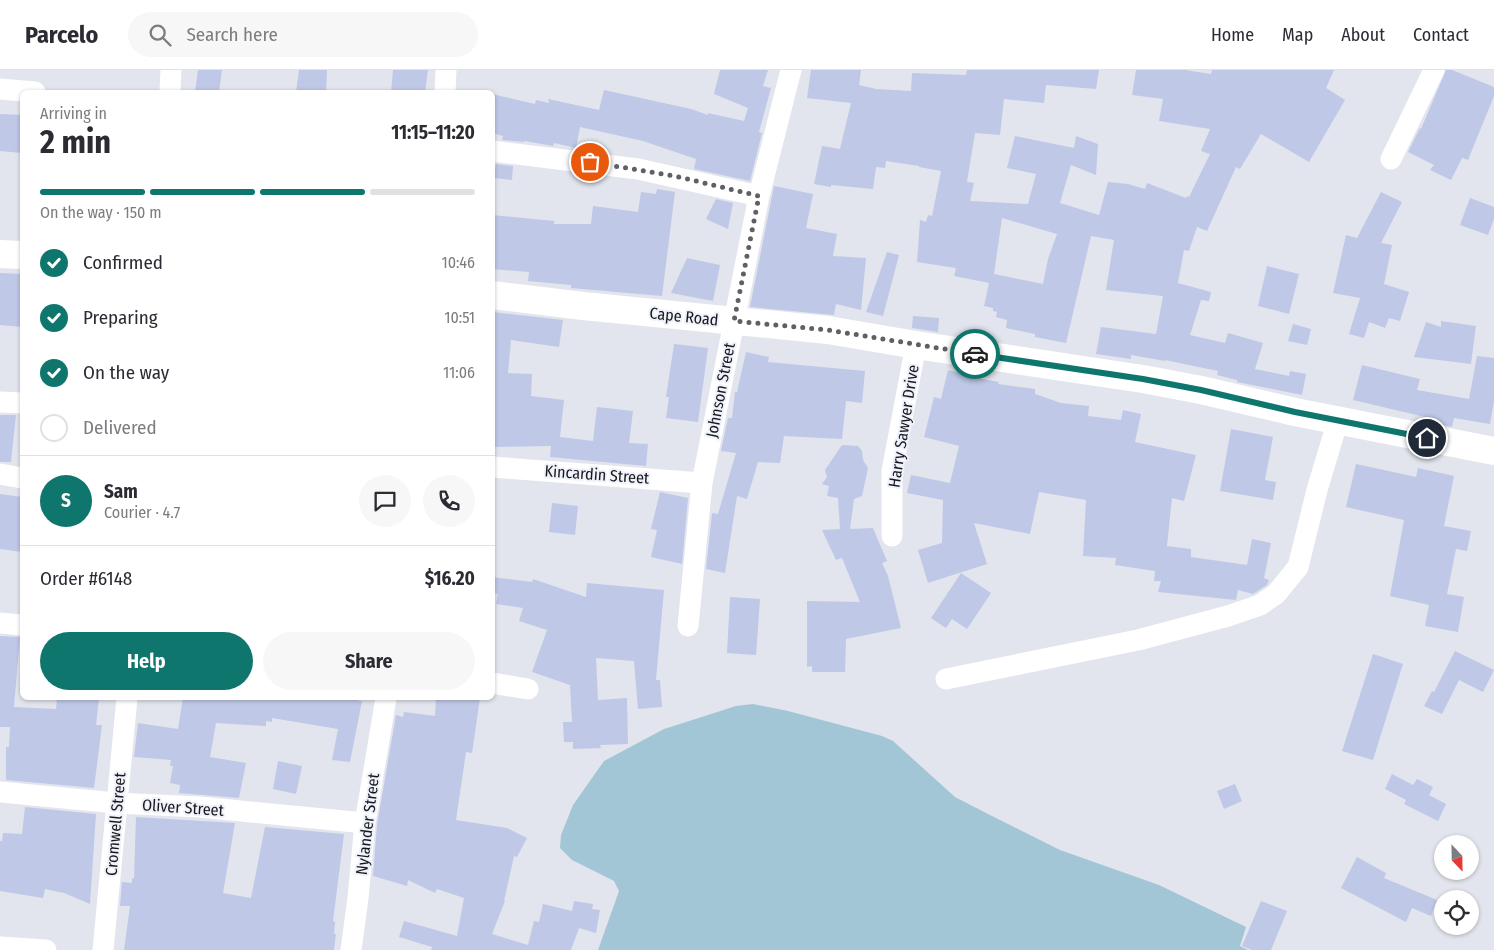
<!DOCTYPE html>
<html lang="en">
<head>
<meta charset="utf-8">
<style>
	:root { --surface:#fff; --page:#f7f7f7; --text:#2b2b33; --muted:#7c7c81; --line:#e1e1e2; --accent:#0f766e }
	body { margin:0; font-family:"Fira Sans Condensed",sans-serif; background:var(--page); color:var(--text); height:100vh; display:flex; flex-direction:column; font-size:19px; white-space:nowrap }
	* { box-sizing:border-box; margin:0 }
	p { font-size:16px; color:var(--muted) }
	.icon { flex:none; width:28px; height:28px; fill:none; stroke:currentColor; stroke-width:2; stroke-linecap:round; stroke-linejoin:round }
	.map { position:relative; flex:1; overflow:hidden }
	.sheet { position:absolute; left:20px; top:20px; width:475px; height:610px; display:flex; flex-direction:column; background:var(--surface); border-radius:8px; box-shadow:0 1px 4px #0004 }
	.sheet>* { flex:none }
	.needle { width:32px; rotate:158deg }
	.buttons { position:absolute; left:1434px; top:765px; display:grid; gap:10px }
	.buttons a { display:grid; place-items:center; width:45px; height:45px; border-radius:50%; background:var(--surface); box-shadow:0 1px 4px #0004; font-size:25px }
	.pin { position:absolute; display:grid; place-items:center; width:42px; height:42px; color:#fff; margin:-21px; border:2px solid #fff; border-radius:50%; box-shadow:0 1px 5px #0007 }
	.courier { position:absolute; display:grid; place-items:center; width:50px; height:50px; margin:-25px; border:4px solid #0f766e; border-radius:50%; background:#fff; color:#222; box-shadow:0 1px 6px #0007 }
	.headline em { font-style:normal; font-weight:700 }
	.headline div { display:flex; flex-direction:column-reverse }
	.headline { display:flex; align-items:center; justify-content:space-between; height:85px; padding:0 20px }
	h1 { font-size:32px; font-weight:700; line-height:38px }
	.bar { display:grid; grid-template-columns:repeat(4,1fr); gap:8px 5px; align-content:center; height:60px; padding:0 20px }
	.bar i { height:6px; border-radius:4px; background:var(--line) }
	.bar .active { background:var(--accent) }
	.bar p { grid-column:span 4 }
	.line { display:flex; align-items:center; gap:12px; padding:0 20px; border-top:1px solid var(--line) }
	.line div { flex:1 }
	.round { display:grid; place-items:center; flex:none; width:52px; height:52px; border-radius:26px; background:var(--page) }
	ol { padding:0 20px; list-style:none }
	li { display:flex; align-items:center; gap:15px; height:55px }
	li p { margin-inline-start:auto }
	li .icon { padding:5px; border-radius:50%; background:var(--accent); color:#fff; stroke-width:4 }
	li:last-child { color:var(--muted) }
	li i { width:28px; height:28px; border:2px solid var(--line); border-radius:50% }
	.cta { display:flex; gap:10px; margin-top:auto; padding:10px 20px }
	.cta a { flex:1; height:58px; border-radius:30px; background:var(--accent); color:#fff; font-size:20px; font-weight:700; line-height:58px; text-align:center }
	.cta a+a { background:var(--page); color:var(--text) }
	header { display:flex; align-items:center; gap:30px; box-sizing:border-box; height:70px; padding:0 25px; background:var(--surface); border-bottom:1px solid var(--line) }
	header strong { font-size:24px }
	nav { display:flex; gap:28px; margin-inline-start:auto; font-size:18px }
	.search { width:350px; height:45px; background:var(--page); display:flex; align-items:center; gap:12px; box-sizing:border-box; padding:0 18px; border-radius:28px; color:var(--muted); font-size:19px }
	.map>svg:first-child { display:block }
	.water { fill:#a3c6d6 }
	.building { fill:#bfc8e7; fill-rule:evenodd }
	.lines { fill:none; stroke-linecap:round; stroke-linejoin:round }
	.minor { stroke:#fff; stroke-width:21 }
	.tertiary { stroke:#fff; stroke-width:28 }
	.done { stroke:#5e6064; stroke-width:5; stroke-dasharray:0 9 }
	.route { stroke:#0f766e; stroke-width:6 }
	.labels { text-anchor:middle; stroke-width:4; stroke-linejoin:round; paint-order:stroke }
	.street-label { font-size:16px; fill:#17181b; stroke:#eff2fb }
</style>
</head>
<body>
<header>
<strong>Parcelo</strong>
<div class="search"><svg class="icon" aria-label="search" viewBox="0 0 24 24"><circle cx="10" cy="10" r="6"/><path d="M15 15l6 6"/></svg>Search here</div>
<nav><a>Home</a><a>Map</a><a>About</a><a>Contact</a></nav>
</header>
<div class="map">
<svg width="1494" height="880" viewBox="0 0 1494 880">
	<rect width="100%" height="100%" fill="#e2e5ed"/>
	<path class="water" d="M753 634 788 641 882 666 893 671 955 727 988 744 1060 780 1159 815 1246 857 1240 876 1248 880H598L619 821 614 811 572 790 560 778 561 765 573 735 604 691 664 659 736 636Z"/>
	<path class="building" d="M198 0H222L219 22H195Z
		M299 0H327L326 22H296Z
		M393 0H428L425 22H391Z
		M720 0H768L763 16 771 18 759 62 762 63 750 111 694 99 696 89 643 71 580 57 576 78 554 73 553 76 525 71 524 72 502 70 503 66 492 63V24L535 34 536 30 549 33 548 29 599 40 604 20 691 39 708 45V43L744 51 748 38 714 24Z
		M811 0H861L859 15 876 19 911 21 912 3 966 5 967 0H1099L1096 19 1046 15 1044 33 1004 29 1000 65 975 63 967 112 974 113 970 131 1028 134 1036 104 1007 98 1015 66 1074 78 1076 66 1098 74 1096 105 1071 95 1060 133 1099 145 1108 112 1128 114 1145 119 1147 113 1186 128 1187 126 1189 127 1210 84 1201 81 1210 59 1159 51 1163 29 1132 25 1136 0H1185L1211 4 1212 0H1334L1326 18 1345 30 1309 92 1261 64 1240 99 1236 97 1207 161 1197 157 1189 181 1184 180 1178 213 1211 222 1209 231 1201 230 1190 265 1225 273 1228 263 1263 273 1255 299 1289 306 1290 301 1306 304 1302 325 1237 312V310L1217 305 1218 301 1165 290V291L1131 285V289L1096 284 1101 257 1156 264 1163 226 1106 220 1114 170 1091 166 1066 273 1035 267V264L1006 258 1007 250 996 247 997 242 993 241V238L984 236 989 213 954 206 956 198 917 192 920 150 926 152 928 145 932 146 941 101 919 97V96L886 91 885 98 876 97 873 119 831 115V117L814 114 822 76 840 79 851 33 807 28ZM1002 148 1057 164 1048 189 1043 214 994 204Z
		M1446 0H1452L1494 17V26L1468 90 1462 88 1451 110 1430 100 1434 95 1408 82 1420 58 1421 59Z
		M0 44 22 45V83L0 81Z
		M496 94 513 96 512 110 493 108Z
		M774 116 813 124 806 158 837 164 833 186 866 188 861 240 836 234 834 245 750 237Z
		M657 119 675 122 662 226 571 218V215L528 211 529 202 492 199V145L554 151V154H591L593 136 638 142 641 122 656 124Z
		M1381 122 1402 132 1381 173 1392 175 1384 214 1409 222 1400 251 1389 248 1385 258 1369 252 1364 268 1349 264 1360 228 1333 223 1346 165 1357 168Z
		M1470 128 1494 137V149L1488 165 1460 155Z
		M716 129 733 133 728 159 706 149Z
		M887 182 899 185 883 246 866 242Z
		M687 188 720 195 713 231 671 223Z
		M1267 196 1299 204 1289 244 1258 236Z
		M0 203 22 204V257L0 255Z
		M492 242 563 250 559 277 511 270 508 303 532 304 531 326 564 330 560 367 593 371 597 337 633 341 629 373 648 374 646 396 550 387 551 376 492 377Z
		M913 246 939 248 938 262 912 258Z
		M1441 251 1476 256 1471 294 1414 287 1426 252 1441 257Z
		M1293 254 1311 259 1307 275 1288 271Z
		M674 274 708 278 698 352 666 348 669 327H666Z
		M746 282 769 287 768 292 865 301 862 333 846 331 842 369 784 366 780 393 758 392 747 429 737 426 725 503 706 499 712 443 718 444 736 383 721 381 728 348H732L735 322H737Z
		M1477 286 1494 288V331L1490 354 1454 348 1452 357 1424 351 1425 347 1353 330 1362 295 1420 309 1417 320 1469 329Z
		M948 300 964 304V306L999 312 998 314 1035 319V324L1061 333 1089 336 1088 346 1121 350 1123 340 1141 344 1135 372 1196 385 1184 431 1172 428 1167 476 1191 479V487L1247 495 1252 469 1271 473 1264 508 1269 510 1267 515 1253 524 1238 520 1236 530 1158 522 1161 511H1154L1155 501 1115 495 1116 488 1083 486 1086 430 1039 422 1030 464 974 453 987 494 928 513 918 480 942 473 943 430 907 423 911 405 950 413 959 376 924 367 934 327 941 329Z
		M0 345H16L11 392H0Z
		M1231 359 1273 367 1265 410 1276 412 1273 430 1220 421Z
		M842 375 858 376 862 381 863 390 868 398 862 426 854 429 850 459 873 458 887 491 882 493 888 506 901 558 846 569 845 602H812V596L807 597V531L860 532 842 488 836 490 822 460 840 459 838 428 827 426 829 416 822 414 827 407 825 400Z
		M1356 394 1416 407 1418 398 1454 406 1444 456 1471 461 1467 481 1456 479 1447 524 1464 527 1458 562 1425 556 1429 535 1390 526 1404 450 1346 437Z
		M660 422 688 428 682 494 651 487 657 460 651 459Z
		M0 424 22 427V482L0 479Z
		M552 433 578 436 575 465 549 462Z
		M961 503 991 523 967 559 952 549 946 558 931 548Z
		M492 507 532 512 533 509 586 527 587 513 664 520 656 610H660L662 637 638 639 634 591 596 588 598 630 627 628 628 674 600 675 601 678 573 679V672H564L563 652H572L570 615 532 602 547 560 519 551 523 538 496 534 498 524 492 523Z
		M730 527 760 529 756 585 727 583Z
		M0 566 20 567 14 637 56 639 57 628H99L96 655H102L94 718 6 710V677H9L10 657H0Z
		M1455 581 1494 600 1483 622 1459 610 1442 644 1424 636 1432 621 1434 622Z
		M1373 584 1403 594 1373 690 1342 681Z
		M183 628H359L358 631H362L350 692 332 690 338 659 272 648V652L266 651V656L216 653 210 687 246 693 239 728 179 723 180 715 170 713 173 696H170L171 690 134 687 138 653 178 659Z
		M436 628H480L472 683 466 682 456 750 507 758 527 768 517 787 514 786 504 831H505L492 864 528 875 534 851 539 852 543 834 572 841 574 831 593 834 592 839 600 840 596 863 579 858 571 880H431L432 877 399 867 404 851 457 866 464 828 437 819 435 823 408 810 407 816 373 806 377 755 396 645 403 647 404 642 435 646Z
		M278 691 302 696 296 724 273 719Z
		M1392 704 1413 715 1417 709 1433 717 1429 725 1446 734 1438 751 1404 734 1406 730 1385 719Z
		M1235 714 1242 731 1224 739 1217 721Z
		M25 737 96 744 90 834 64 823 45 819 43 828 0 821V771H2L3 763 22 764Z
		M136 747 235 753 223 823 251 828 265 757 344 764 333 851 335 852 334 864H336L334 880H124L130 836H120L122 812 132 813V808L134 809Z
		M1357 787 1386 803 1384 808 1437 830 1431 846 1412 838 1406 852 1341 818Z
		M1261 831 1287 841 1271 880H1252L1242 876Z"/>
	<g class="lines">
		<path class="minor" d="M0 19 35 22
			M170 22 171 0
			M445 22 446 0
			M492 81 638 99 759 126
			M1391 89 1434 0
			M0 332 22 333
			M492 397 702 413
			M0 404 22 408
			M892 466V401L916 275
			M0 553 22 555
			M688 556 702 413 759 126 791 0
			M946 609 1138 570 1228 546 1260 535 1276 524 1298 497 1317 420 1338 350
			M492 613 528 619
			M0 722 116 733 200 737 365 753
			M0 877 46 880
			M103 880 127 628
			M351 880 358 828 365 753 386 628"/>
		<path class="tertiary" d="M0 184 22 185
			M492 225 583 236 828 260 916 275 1143 309 1201 320 1295 342 1494 381"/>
	</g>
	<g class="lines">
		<path class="done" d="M590 92 675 106 759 126 734 251 828 260 975 284"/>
		<path class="route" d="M975 284 1143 309 1201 320 1295 342 1427 368"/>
	</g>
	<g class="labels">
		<g class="street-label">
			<text transform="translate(684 246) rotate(6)" y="6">Cape Road</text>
			<text transform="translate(720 320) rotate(-79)" y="6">Johnson Street</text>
			<text transform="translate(903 356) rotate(-81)" y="6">Harry Sawyer Drive</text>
			<text transform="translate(597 404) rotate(4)" y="6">Kincardin Street</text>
			<text transform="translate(183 737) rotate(4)" y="6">Oliver Street</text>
			<text transform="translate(115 754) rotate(-85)" y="6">Cromwell Street</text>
			<text transform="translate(367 754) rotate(-83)" y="6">Nylander Street</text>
		</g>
	</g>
</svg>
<div class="buttons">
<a><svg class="needle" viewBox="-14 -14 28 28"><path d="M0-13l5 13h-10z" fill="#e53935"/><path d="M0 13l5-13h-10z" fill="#7c7c81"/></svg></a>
<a><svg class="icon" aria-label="locate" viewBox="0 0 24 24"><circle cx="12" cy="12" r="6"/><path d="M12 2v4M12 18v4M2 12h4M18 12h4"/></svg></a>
</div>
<div class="pin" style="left:590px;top:92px;background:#ea580c"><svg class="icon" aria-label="bag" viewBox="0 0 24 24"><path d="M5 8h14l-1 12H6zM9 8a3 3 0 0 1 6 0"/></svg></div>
<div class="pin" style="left:1427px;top:368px;background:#1f2937"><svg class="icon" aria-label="home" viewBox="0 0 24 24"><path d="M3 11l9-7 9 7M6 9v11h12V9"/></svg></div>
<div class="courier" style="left:975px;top:284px"><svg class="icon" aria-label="car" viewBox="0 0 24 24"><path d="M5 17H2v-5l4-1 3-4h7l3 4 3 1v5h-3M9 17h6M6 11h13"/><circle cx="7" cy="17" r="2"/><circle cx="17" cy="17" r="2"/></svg></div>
<section class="sheet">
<div class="headline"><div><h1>2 min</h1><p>Arriving in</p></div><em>11:15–11:20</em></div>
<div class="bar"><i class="active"></i><i class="active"></i><i class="active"></i><i></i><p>On the way · 150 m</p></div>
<ol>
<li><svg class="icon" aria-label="check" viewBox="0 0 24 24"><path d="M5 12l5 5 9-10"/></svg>Confirmed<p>10:46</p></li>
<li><svg class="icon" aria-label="check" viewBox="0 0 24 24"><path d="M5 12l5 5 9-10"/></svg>Preparing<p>10:51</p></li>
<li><svg class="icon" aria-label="check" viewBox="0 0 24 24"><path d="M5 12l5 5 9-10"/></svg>On the way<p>11:06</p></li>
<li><i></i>Delivered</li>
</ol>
<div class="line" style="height:90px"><b class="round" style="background:var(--accent);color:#fff">S</b><div><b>Sam</b><p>Courier · 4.7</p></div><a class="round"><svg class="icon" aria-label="chat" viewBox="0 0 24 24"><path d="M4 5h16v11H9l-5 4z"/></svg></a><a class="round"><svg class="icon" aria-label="phone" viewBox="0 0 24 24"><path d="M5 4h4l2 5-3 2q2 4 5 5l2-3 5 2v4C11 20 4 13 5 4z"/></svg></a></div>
<div class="line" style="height:65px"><div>Order #6148</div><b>$16.20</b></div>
<div class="cta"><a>Help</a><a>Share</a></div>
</section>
</div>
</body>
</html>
